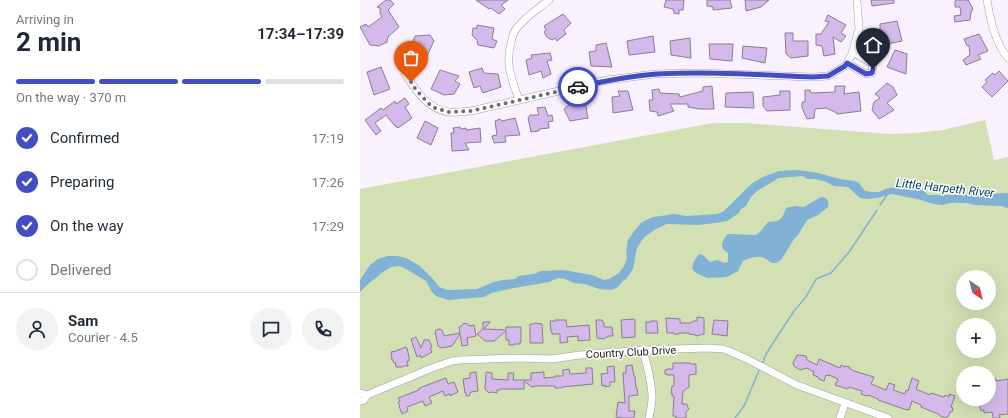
<!DOCTYPE html>
<html lang="en">
<head>
<meta charset="utf-8">
<style>
	:root { --surface:#fff; --page:#f2f2f3; --text:#1f2937; --muted:#747a83; --line:#e0e1e3; --accent:#444ec3 }
	body { margin:0; font-family:Roboto,sans-serif; background:var(--page); color:var(--text); height:100vh; display:flex; flex-direction:column; font-size:15px; white-space:nowrap }
	* { box-sizing:border-box; margin:0 }
	p { font-size:13px; color:var(--muted) }
	.icon { flex:none; width:22px; height:22px; fill:none; stroke:currentColor; stroke-width:2; stroke-linecap:round; stroke-linejoin:round }
	.map { position:relative; flex:1; overflow:hidden }
	.sheet { display:flex; flex-direction:column; background:var(--surface); width:360px }
	.sheet>* { flex:none }
	.needle { width:26px; rotate:145deg }
	.fabs { position:absolute; left:596px; top:270px; display:grid; gap:8px }
	.fabs a { display:grid; place-items:center; width:40px; height:40px; border-radius:50%; background:var(--surface); box-shadow:0 4px 16px #0002; font-size:20px }
	.pin { position:absolute; display:grid; place-items:center; width:34px; height:34px; color:#fff; margin:-41px -17px; border-radius:50% 50% 50% 0; rotate:-45deg; box-shadow:0 0 4px #0007 }
	.pin .icon { rotate:45deg }
	.courier { position:absolute; display:grid; place-items:center; width:40px; height:40px; margin:-20px; border:3px solid #444ec3; border-radius:50%; background:#fff; color:#222; box-shadow:0 1px 5px #0007 }
	.headline em { font-style:normal; font-weight:700 }
	.headline div { display:flex; flex-direction:column-reverse }
	.headline { display:flex; align-items:center; justify-content:space-between; height:68px; padding:0 16px }
	h1 { font-size:26px; font-weight:700; line-height:30px }
	.bar { display:grid; grid-template-columns:repeat(4,1fr); gap:6px 4px; align-content:center; height:48px; padding:0 16px }
	.bar i { height:5px; border-radius:3px; background:var(--line) }
	.bar .on { background:var(--accent) }
	.bar p { grid-column:span 4 }
	.line { display:flex; align-items:center; gap:10px; padding:0 16px; border-top:1px solid var(--line) }
	.line div { flex:1 }
	.round { display:grid; place-items:center; flex:none; width:42px; height:42px; border-radius:21px; background:var(--page) }
	ol { padding:0 16px; list-style:none }
	li { display:flex; align-items:center; gap:12px; height:44px }
	li p { margin-inline-start:auto }
	li .icon { padding:4px; border-radius:50%; background:var(--accent); color:#fff; stroke-width:4 }
	li:last-child { color:var(--muted) }
	li i { width:22px; height:22px; border:2px solid var(--line); border-radius:50% }
	main { display:flex; flex:1; min-height:0 }
	.map>svg:first-child { display:block }
	.green { fill:#d3e0b4; fill-rule:evenodd }
	.water { fill:#81b1d5 }
	.lines { fill:none; stroke-linecap:round; stroke-linejoin:round }
	.stream { stroke:#81b1d5; stroke-width:1.5 }
	.building { fill:#d5b9ea; stroke:#887e90 }
	.minor-casing { stroke:#a59bae; stroke-width:8 }
	.minor { stroke:#fff; stroke-width:7 }
	.done { stroke:#706b74; stroke-width:4; stroke-dasharray:0 7.2 }
	.route { stroke:#444ec3; stroke-width:5 }
	.labels { text-anchor:middle; stroke-width:3; stroke-linejoin:round; paint-order:stroke }
	.street-label { font-size:11px; fill:#27232a; stroke:#fff }
	.water-label { font-size:12px; font-style:italic; fill:#094569; stroke:#fff }
</style>
</head>
<body>
<main>
<section class="sheet">
<div class="headline"><div><h1>2 min</h1><p>Arriving in</p></div><em>17:34–17:39</em></div>
<div class="bar"><i class="on"></i><i class="on"></i><i class="on"></i><i></i><p>On the way · 370 m</p></div>
<ol>
<li><svg class="icon" aria-label="check" viewBox="0 0 24 24"><path d="M5 12l5 5 9-10"/></svg>Confirmed<p>17:19</p></li>
<li><svg class="icon" aria-label="check" viewBox="0 0 24 24"><path d="M5 12l5 5 9-10"/></svg>Preparing<p>17:26</p></li>
<li><svg class="icon" aria-label="check" viewBox="0 0 24 24"><path d="M5 12l5 5 9-10"/></svg>On the way<p>17:29</p></li>
<li><i></i>Delivered</li>
</ol>
<div class="line" style="height:72px"><a class="round"><svg class="icon" aria-label="person" viewBox="0 0 24 24"><circle cx="12" cy="8" r="4"/><path d="M4 21q1-7 8-7t8 7"/></svg></a><div><b>Sam</b><p>Courier · 4.5</p></div><a class="round"><svg class="icon" aria-label="chat" viewBox="0 0 24 24"><path d="M4 5h16v11H9l-5 4z"/></svg></a><a class="round"><svg class="icon" aria-label="phone" viewBox="0 0 24 24"><path d="M5 4h4l2 5-3 2q2 4 5 5l2-3 5 2v4C11 20 4 13 5 4z"/></svg></a></div>
</section>
<div class="map">
<svg width="648" height="418" viewBox="0 0 648 418">
	<rect width="100%" height="100%" fill="#f9f2fe"/>
	<path class="green" d="M625 120 634 160 648 157V418H0V189L353 123H386L530 134 557 133 583 130ZM603 277H629V303H603ZM603 325H629V351H603ZM603 373H629V399H603Z"/>
	<path class="water" d="M438 170 458 173 480 179 494 181 499 183 505 191 511 192H519L528 188 540 187 563 190 568 195H604L608 194 612 192 620 194 648 193V208L641 206 614 205 607 203H590L582 205 574 204 557 199 532 194 517 198 508 199 500 198 488 187 474 186 466 182 455 179H447L443 176 418 178 414 181 397 191 391 197 386 206 381 209 379 213 367 221 348 224 337 225 307 224 296 229 287 235 282 240 277 248 273 269 270 274 266 279 264 280 258 287 252 290 239 289 225 284 214 283 205 279 198 278 189 282 154 288 131 293 124 297 88 300 76 296 72 292 66 281 46 269 39 266 31 267 20 274 16 278 9 283 0 292V280L10 265 18 259 28 256H37L46 258 60 266 74 280 79 287 88 290 117 289 134 282 143 280 155 279 159 276 174 274 181 271 203 270 232 275 244 280 249 279 259 273 264 266 267 258 266 251 268 240 275 230 281 223 286 220 293 217 308 215 312 214H315L326 216 358 214 364 211 386 189 394 182 403 177 419 171Z
		M461 197C467 197 470 202 468 207L458 215 447 220 438 235 434 239 421 260 416 263H412C410 262 408 260 406 259 400 254 389 258 383 261L378 271 369 276 366 277 347 278 336 273 332 269 333 263 339 254 343 255 350 262 357 260 365 263 368 262V253C367 252 365 251 363 249 360 244 364 238 368 234L396 235 400 232 408 222C411 221 413 222 416 221 423 220 424 213 426 208L435 206 444 207Z"/>
	<g class="lines">
		<path class="stream" d="M520 205 527 195
			M402 365 406 354 434 311 446 297 456 279 471 273 489 252 517 210
			M375 418 384 406 400 368"/>
	</g>
	<path class="building" d="M26 0H30L34 4 28 10 39 27 28 37 27 42 19 46 10 45 0 27 6 24 8 27 22 17 20 13V8L17 7Z
		M116 0H148L141 5 145 9 139 14 131 8 129 9Z
		M306 0H324L323 10H319V14L314 13 313 9 304 7Z
		M347 0H370L372 8 353 10V7L347 6Z
		M385 0H409L401 7 386 11Z
		M511 0H534V3L512 6Z
		M596 0H608L613 9 611 12 610 20 595 22 594 16 601 15 600 7H595V2Z
		M203 14 211 23 204 30 206 34 197 41 195 38 192 40 187 37 184 32 186 30 184 26Z
		M468 15 486 25 481 33 486 36 481 42 473 37 475 54 464 56 462 46 456 45V34H461L469 22 465 21Z
		M537 21 542 41 527 44 520 36V24Z
		M117 25 134 28 132 39 137 41 134 48 118 45 117 40 112 35 113 28H117Z
		M425 33H433V41H448V56L431 58 426 54Z
		M619 34 628 51 618 55 621 59 606 65 603 60 610 55 609 45 607 46 604 39Z
		M70 35 74 41 66 58 60 56V52L56 53 50 48 55 36Z
		M293 36 295 52 269 55 267 41Z
		M330 38 331 58 311 55 310 41Z
		M246 43 252 67 231 66 229 52 236 51V45Z
		M349 44H373L372 61 350 59Z
		M383 46 407 48 405 63 382 58Z
		M535 50 547 54 546 74 527 67Z
		M190 53 192 60 187 61 191 74 183 78 181 71 169 75 166 60 172 58 171 55Z
		M21 67 30 89 14 95 7 72Z
		M122 68 124 73 138 74 141 87 123 93 120 86 114 88 109 72Z
		M80 70 99 76 95 81 100 84 94 94 84 95 71 89Z
		M639 71 648 81 632 97 622 87 627 82 625 80 633 73 635 75Z
		M527 83 533 87 537 95 527 103 534 110 519 119 512 110 514 102 520 98 515 94Z
		M352 86 354 109H339L328 107V104H310L314 111 298 116 297 112 290 111 289 100H293L292 90 299 89 300 93 319 94 320 97 343 91V87Z
		M475 86H485L484 94 499 92 501 111 477 114V113L466 108 455 109 454 118 447 119 442 108V102H445V90H450L451 93 475 92Z
		M258 91H268L273 110 253 113 252 97 260 96Z
		M420 91H430V110L407 111 403 106V97L420 95Z
		M393 92 394 108 365 107 366 93Z
		M45 98 49 104 45 107 52 118 38 128 35 126 26 115 15 123 21 131 16 135 5 120 21 108 23 110 35 101 36 104Z
		M217 101H225L228 118 210 121 204 109 210 104 217 106Z
		M185 107 188 116 192 115 193 121 188 122 189 128 179 129V131L171 132 168 118 170 115H179L177 108Z
		M155 118 160 135 145 136 146 142 134 143 132 136 137 135 135 121 140 119 142 121Z
		M65 121 78 128 71 145 57 138Z
		M100 127 101 129 106 128V130L120 128 121 142 105 143 109 150 92 151 91 133H94L93 128Z
		M337 317 344 318V334L336 336V335L329 334V333H319V334H314V333H307L306 318 320 319V323H330L334 321H337Z
		M273 319 275 320V337L262 338 261 320Z
		M195 320H206L207 327 229 325 230 340 218 341V336L207 337 208 342 200 343V334H192V332H191L190 321H195Z
		M236 320H242L243 323H244V327H252L253 336H248V337H246L244 339 237 338Z
		M354 320 368 321 367 336 352 334Z
		M291 321H297L298 333H286V322H291Z
		M123 322H130L124 329 146 330V327H161V342H160V344H154V345H149V340H146V331L134 341H125L117 334 123 329Z
		M106 323 110 326 114 325 116 336 107 338 108 345 102 346 100 334 92 346 81 348 78 346 75 332 76 330 80 329 82 330 84 336 100 333 99 327H100L103 324Z
		M175 323 182 324 183 343H170V324H174Z
		M56 337 61 348 64 340H69L72 347 70 348 72 352 61 358 60 355 57 357 51 339Z
		M46 347 47 348 49 357V361H47L48 366H44L43 367H36L35 362 34 363 33 360H32L31 352 36 351 38 350Z
		M437 355H439L446 356 447 360 457 365 459 359 480 368 481 365 485 367V366L490 367 489 368 494 371 514 377 511 384 526 390 529 383 535 385 533 390 545 394 546 390 548 391 552 378 559 381 556 389 570 395 571 393 584 397 585 395 589 397V394L595 396 591 407 593 408 592 412H590L588 417H586V418L580 416V415L561 407V405L552 401 549 410 544 409 521 401 518 400V399L508 395 507 396 501 394 502 391 489 387 488 389 475 385 478 379 469 375V376L466 375 464 381 459 379 458 378V377L453 375 454 372 447 368 440 370 434 366 433 363Z
		M313 363H330V364H336V374L329 375V387L323 391 322 404H327V406L329 409 326 412V418H316V416H313V415L314 396H312V393H311L312 386H314V375H307V374H305V370H307V369H313Z
		M272 365 274 376H275L276 388H277L278 395 269 396V411H275L274 418H263L256 417 258 402 265 403 263 373H266V366Z
		M254 366 255 382H250V386L245 387V385L242 386 241 374 248 373 247 367Z
		M226 368H232L233 384 202 387V388H195V386H176L172 387 164 381V389H140V390H137V393L132 392 129 393 125 389 126 372 132 373V379L148 380V373H154L153 380H171V373L184 372V378L195 377V376H203V370L209 369 210 374 226 373Z
		M116 372 118 391 111 392 109 396H106V393H105L103 379 110 378V373Z
		M86 378 88 384 94 382 98 392 90 396V394L85 396 83 391 69 397 72 403 65 406 63 401 47 407 48 411 42 414 39 406H40L38 402 40 401 38 398 59 390 58 389 62 387Z
		M636 379V381L648 379V414L639 415 640 418H633L632 412 624 413V410L621 411 619 402 623 401 622 399H629V380Z"/>
	<g class="lines">
		<defs>
			<path id="minor" d="M627 0C630 19 635 44 648 58
				M487 63 506 74 512 73 513 64 493 52
				M45 74C56 90 68 110 89 112 96 113 103 111 111 111L247 80 295 74 339 73 453 77 468 76 485 66 492 54 499 29 497 0
				M159 100C152 80 145 65 151 43 152 38 153 33 156 29 165 17 178 9 189 0
				M283 350C287 366 292 382 292 398 292 405 290 412 289 418
				M0 393 7 395 4 400 0 401
				M7 395 72 368 92 361 99 360 159 358 192 359 220 355 283 350 347 348 363 349 369 351 387 359 437 385 528 418
				M480 418 485 403"/>
		</defs>
		<use href="#minor" class="minor-casing"/>
		<use href="#minor" class="minor"/>
	</g>
	<g class="lines">
		<path class="done" d="M51 82 56 90 72 107 88 112 111 111 218 87"/>
		<path class="route" d="M218 87C244 81 270 76 297 74 349 71 401 75 453 77L468 76 485 66 487 63 506 74 512 73 513 69"/>
	</g>
	<g class="labels">
		<g class="street-label">
			<text transform="translate(271 352) rotate(-3)" y="4">Country Club Drive</text>
		</g>
		<g class="water-label">
			<text transform="translate(585 188) rotate(6)" y="4">Little Harpeth River</text>
		</g>
	</g>
</svg>
<div class="fabs">
<a><svg class="needle" viewBox="-14 -14 28 28"><path d="M0-13l5 13h-10z" fill="#e53935"/><path d="M0 13l5-13h-10z" fill="#747a83"/></svg></a>
<a>+</a>
<a>−</a>
</div>
<div class="pin" style="left:51px;top:82px;background:#ea580c"><svg class="icon" aria-label="bag" viewBox="0 0 24 24"><path d="M5 8h14l-1 12H6zM9 8a3 3 0 0 1 6 0"/></svg></div>
<div class="pin" style="left:513px;top:69px;background:#1f2937"><svg class="icon" aria-label="home" viewBox="0 0 24 24"><path d="M3 11l9-7 9 7M6 9v11h12V9"/></svg></div>
<div class="courier" style="left:218px;top:87px"><svg class="icon" aria-label="car" viewBox="0 0 24 24"><path d="M5 17H2v-5l4-1 3-4h7l3 4 3 1v5h-3M9 17h6M6 11h13"/><circle cx="7" cy="17" r="2"/><circle cx="17" cy="17" r="2"/></svg></div>
</div>
</main>
</body>
</html>
